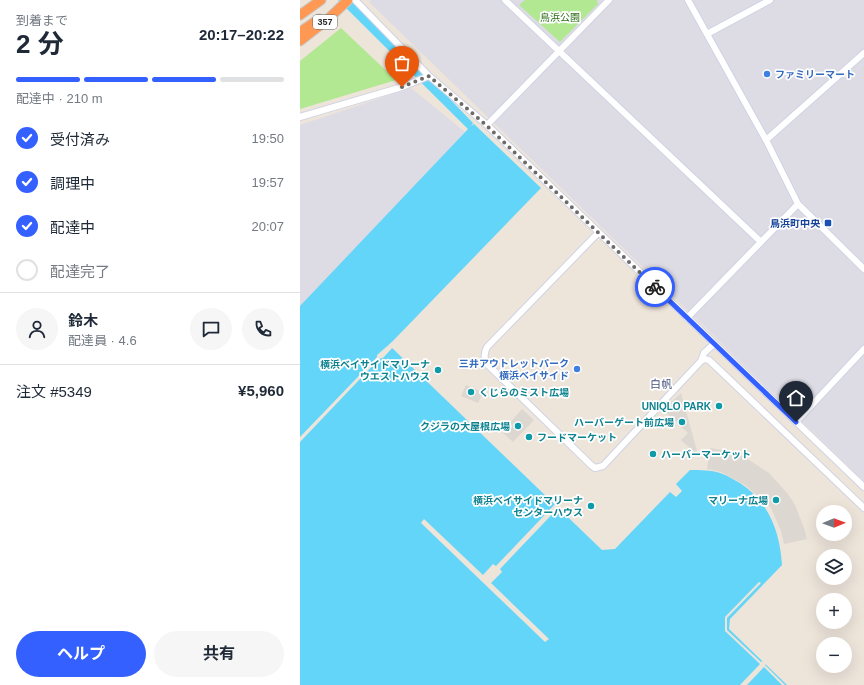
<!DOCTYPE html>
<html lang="ja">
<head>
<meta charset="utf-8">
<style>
	:root { --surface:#fff; --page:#f6f6f7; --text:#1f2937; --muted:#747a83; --line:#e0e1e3; --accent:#3460ff }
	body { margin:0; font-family:Arial,"Noto Sans JP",sans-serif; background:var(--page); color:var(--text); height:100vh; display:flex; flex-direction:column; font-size:15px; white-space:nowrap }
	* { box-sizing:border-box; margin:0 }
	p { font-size:13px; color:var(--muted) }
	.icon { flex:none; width:22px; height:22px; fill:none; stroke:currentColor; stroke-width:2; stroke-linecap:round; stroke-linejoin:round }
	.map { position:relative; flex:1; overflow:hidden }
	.details { display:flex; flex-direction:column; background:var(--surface); width:300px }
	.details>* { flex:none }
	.needle { width:26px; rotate:89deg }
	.controls { position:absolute; left:516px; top:505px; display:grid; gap:8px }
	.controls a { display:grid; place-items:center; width:36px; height:36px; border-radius:50%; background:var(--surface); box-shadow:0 4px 16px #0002; font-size:20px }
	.pin { position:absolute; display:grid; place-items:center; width:34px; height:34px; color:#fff; margin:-41px -17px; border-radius:50% 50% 50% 0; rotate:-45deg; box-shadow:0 0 4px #0007 }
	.pin .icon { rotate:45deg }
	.courier { position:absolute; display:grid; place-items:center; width:40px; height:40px; margin:-20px; border:3px solid #3460ff; border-radius:50%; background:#fff; color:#222; box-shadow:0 1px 5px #0007 }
	.summary em { font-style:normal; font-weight:700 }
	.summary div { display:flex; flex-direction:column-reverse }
	.summary { display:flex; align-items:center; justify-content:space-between; height:68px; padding:0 16px }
	h1 { font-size:26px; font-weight:700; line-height:30px }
	.bar { display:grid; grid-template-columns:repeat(4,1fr); gap:6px 4px; align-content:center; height:48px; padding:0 16px }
	.bar i { height:5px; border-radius:3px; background:var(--line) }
	.bar .active { background:var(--accent) }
	.bar p { grid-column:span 4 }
	.line { display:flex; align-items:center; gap:10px; padding:0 16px; border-top:1px solid var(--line) }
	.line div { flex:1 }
	.round { display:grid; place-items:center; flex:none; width:42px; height:42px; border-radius:21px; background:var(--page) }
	ol { padding:0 16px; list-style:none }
	li { display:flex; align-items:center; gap:12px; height:44px }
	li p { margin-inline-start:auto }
	li .icon { padding:4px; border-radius:50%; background:var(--accent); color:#fff; stroke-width:4 }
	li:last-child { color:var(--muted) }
	li i { width:22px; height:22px; border:2px solid var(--line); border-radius:50% }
	.action { display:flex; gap:8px; margin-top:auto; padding:8px 16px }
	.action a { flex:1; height:46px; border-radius:24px; background:var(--accent); color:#fff; font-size:16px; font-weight:700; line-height:46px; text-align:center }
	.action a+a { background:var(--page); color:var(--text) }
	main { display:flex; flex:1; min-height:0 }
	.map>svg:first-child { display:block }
	.industrial { fill:#dddbe4 }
	.green { fill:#b1e891 }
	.plaza { fill:#ddd7d1 }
	.water { fill:#63d5f8 }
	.pier { fill:#ede4da }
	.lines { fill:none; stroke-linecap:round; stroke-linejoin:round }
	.minor-casing { stroke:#cfd3e4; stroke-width:8 }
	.highway-casing { stroke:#c7c7c7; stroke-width:11 }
	.minor { stroke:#fff; stroke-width:6 }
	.highway { stroke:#ff9852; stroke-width:9 }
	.done { stroke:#6e6a67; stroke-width:4; stroke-dasharray:0 7.2 }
	.route { stroke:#3460ff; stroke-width:5 }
	.shop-dot { fill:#3f7fe0; stroke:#fff; stroke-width:1.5 }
	.transit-dot { fill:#1a4fb4; stroke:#fff; stroke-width:1.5 }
	.culture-dot { fill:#0f9aa8; stroke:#fff; stroke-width:1.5 }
	.labels { text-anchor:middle; stroke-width:3.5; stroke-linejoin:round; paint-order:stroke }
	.shield { fill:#fff; stroke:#696969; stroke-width:1 }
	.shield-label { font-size:9px; font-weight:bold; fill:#292929 }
	.park-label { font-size:10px; fill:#296c14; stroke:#fff }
	.shop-label { font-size:10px; font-weight:bold; fill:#366cbe; stroke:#fff; text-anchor:start }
	.transit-label { font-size:10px; font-weight:bold; fill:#164399; stroke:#fff; text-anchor:end }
	.culture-label { font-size:10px; font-weight:bold; fill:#0d838f; stroke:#fff; text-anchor:end }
	.neighbourhood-label { font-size:11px; fill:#46527d; stroke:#fff }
</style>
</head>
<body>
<main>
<section class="details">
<div class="summary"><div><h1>2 分</h1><p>到着まで</p></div><em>20:17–20:22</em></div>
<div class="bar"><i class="active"></i><i class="active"></i><i class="active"></i><i></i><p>配達中 · 210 m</p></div>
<ol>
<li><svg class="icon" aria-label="check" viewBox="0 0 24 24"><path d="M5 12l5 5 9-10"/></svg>受付済み<p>19:50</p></li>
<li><svg class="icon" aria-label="check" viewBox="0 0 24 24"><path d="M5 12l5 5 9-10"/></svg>調理中<p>19:57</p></li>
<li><svg class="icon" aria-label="check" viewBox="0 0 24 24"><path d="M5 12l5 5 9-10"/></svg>配達中<p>20:07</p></li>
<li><i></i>配達完了</li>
</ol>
<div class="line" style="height:72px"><a class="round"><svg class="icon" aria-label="person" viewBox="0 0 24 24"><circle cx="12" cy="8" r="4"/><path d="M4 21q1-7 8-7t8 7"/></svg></a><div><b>鈴木</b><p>配達員 · 4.6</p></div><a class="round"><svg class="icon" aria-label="chat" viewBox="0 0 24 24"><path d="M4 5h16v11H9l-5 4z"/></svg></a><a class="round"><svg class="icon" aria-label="phone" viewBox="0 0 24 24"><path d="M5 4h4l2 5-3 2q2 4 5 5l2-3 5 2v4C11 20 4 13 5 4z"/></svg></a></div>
<div class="line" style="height:52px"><div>注文 #5349</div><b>¥5,960</b></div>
<div class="action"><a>ヘルプ</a><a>共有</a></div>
</section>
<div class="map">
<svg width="564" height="685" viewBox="0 0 564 685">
	<rect width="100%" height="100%" fill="#ede4da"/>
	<path class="industrial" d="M71 0H564V481L69 2Z
		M111 88 165 132 0 307V125Z"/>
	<path class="green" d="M225 0H297L298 4 260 42 219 5Z
		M41 28 96 80 0 109V61Z"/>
	<path class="plaza" d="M166 385 178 390 182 395 178 403 161 396Z
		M381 393 397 451 395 453 381 440 388 433 363 410Z
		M222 409 234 420 213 442 202 432Z
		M410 448 431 452 443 456 469 473 488 494 495 505 504 528 507 539 484 544 481 531 471 508 445 485 421 472 407 469Z"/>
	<path class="water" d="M38 0H55L173 123 171 126 174 124 241 188 89 345 302 550 315 549 370 492 376 497 382 491 376 484 390 470C400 470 411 470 420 473 427 475 434 480 440 483 469 502 480 532 482 565L430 619 429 629 487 685H0V306L168 129Z"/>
	<path class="pier" d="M92 342V344L94 346 83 358 79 359 0 442V437L77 357V355Z
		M256 503 260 506 200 569 202 572 191 583 249 639 245 642 121 523 124 519 183 575 193 564 196 566Z
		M459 582 461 583 427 618V630L461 662 464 660 467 663 465 665 485 685H482L464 667 447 685H440L460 664 425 631V617Z"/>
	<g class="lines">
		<defs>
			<path id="minor" d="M55 0 129 76 187 125 564 487
				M205 0 461 242
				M388 0 466 140 498 204 564 269
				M407 34 470 0
				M0 117 102 87 129 76
				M187 125 309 0
				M466 140 564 53
				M298 233 187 347C184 353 183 358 187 364L291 465 295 468 303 466 401 361 404 353 414 344
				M387 318 498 204
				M401 361 404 359 409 360 564 508
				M496 422 564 349"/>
			<path id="highway" d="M0 15 21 0
				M0 32 19 19
				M0 41 27 20 48 0"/>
		</defs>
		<use href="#minor" class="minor-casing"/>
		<use href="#highway" class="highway-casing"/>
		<use href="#minor" class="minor"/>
		<use href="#highway" class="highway"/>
	</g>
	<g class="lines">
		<path class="done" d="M102 87 129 76 186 125 355 287"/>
		<path class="route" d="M355 287 496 422"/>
	</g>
	<g class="shop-dot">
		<circle cx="467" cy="74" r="4"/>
		<circle cx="277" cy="369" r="4"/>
	</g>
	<rect class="transit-dot" x="524" y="219" width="8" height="8" rx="2"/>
	<g class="culture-dot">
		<circle cx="138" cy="370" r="4"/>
		<circle cx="171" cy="392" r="4"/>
		<circle cx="419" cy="406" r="4"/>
		<circle cx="382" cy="422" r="4"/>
		<circle cx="218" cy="426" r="4"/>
		<circle cx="229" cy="437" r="4"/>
		<circle cx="353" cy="454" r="4"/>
		<circle cx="476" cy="500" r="4"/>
		<circle cx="291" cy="506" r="4"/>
	</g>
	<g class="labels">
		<rect class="shield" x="13" y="15" width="24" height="14" rx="3"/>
		<g class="shield-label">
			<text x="25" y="25">357</text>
		</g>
		<g class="park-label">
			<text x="260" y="21">鳥浜公園</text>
		</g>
		<g class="shop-label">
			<text x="475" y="78">ファミリーマート</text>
			<text x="269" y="367" text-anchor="end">三井アウトレットパーク<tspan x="269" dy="12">横浜ベイサイド</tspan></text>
		</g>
		<g class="transit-label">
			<text x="520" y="227">鳥浜町中央</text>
		</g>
		<g class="culture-label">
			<text x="130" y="368">横浜ベイサイドマリーナ<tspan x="130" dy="12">ウエストハウス</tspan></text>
			<text x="179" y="396" text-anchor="start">くじらのミスト広場</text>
			<text x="411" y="410">UNIQLO PARK</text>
			<text x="374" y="426">ハーバーゲート前広場</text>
			<text x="210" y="430">クジラの大屋根広場</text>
			<text x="237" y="441" text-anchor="start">フードマーケット</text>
			<text x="361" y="458" text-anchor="start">ハーバーマーケット</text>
			<text x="283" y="504">横浜ベイサイドマリーナ<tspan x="283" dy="12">センターハウス</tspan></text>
			<text x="468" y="504">マリーナ広場</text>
		</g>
		<g class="neighbourhood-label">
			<text x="361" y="388">白帆</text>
		</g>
	</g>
</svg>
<div class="controls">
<a><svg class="needle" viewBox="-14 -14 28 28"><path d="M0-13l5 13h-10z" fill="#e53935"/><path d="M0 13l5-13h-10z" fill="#747a83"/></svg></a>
<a><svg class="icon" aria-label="layers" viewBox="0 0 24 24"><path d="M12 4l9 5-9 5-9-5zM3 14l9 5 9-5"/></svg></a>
<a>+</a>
<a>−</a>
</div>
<div class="pin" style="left:102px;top:87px;background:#ea580c"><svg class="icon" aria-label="bag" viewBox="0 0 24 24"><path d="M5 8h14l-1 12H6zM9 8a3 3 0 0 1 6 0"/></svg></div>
<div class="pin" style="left:496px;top:422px;background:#1f2937"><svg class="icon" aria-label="home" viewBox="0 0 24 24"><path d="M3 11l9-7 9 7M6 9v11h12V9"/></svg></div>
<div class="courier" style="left:355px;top:287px"><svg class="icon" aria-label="bike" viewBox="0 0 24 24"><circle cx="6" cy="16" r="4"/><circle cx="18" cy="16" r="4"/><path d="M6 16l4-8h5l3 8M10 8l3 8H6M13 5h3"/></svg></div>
</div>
</main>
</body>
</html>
